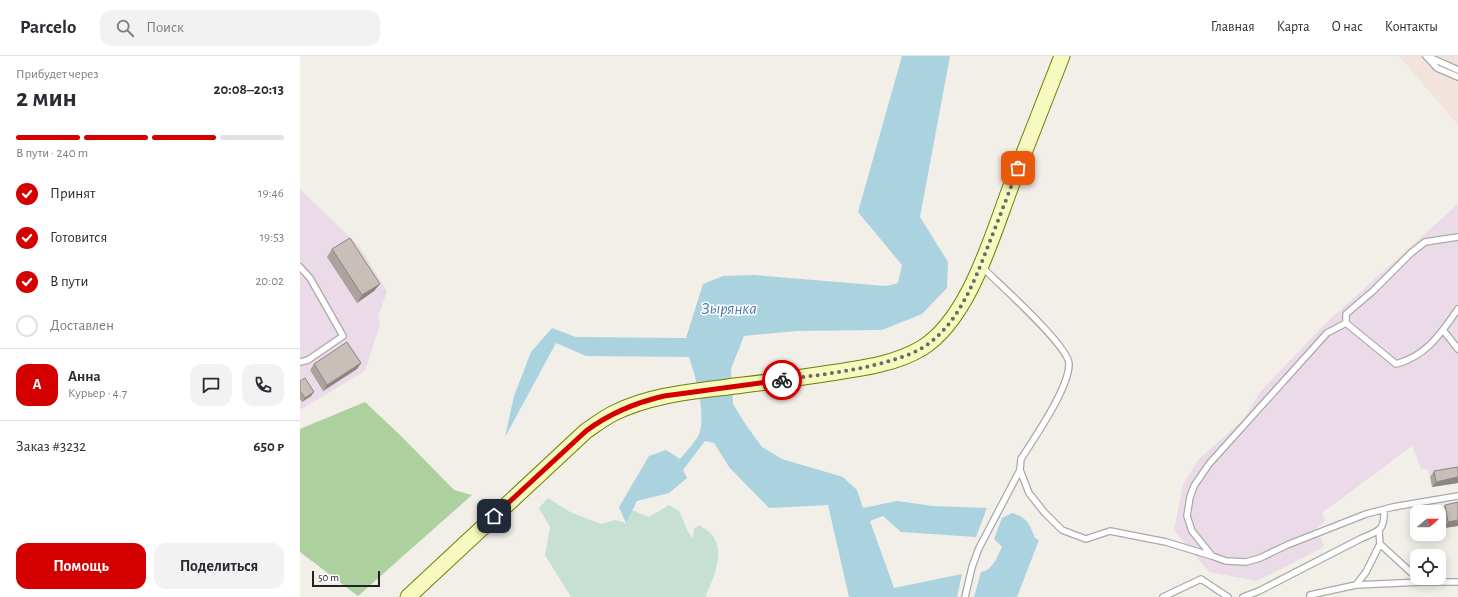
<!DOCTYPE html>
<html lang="ru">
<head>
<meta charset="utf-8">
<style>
	:root { --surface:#fff; --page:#f2f2f3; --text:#2b2b33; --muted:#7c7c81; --line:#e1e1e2; --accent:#d40000 }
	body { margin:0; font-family:"Alegreya Sans",sans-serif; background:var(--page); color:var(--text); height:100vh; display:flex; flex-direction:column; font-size:15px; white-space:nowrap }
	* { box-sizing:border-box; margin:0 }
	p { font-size:13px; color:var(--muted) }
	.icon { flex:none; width:22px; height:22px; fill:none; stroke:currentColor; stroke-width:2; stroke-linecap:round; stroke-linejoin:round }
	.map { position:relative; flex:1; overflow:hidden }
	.sheet { display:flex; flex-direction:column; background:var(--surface); width:300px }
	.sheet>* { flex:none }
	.needle { width:26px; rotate:70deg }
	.buttons { position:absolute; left:1110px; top:449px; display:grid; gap:8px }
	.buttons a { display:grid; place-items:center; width:36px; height:36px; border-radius:8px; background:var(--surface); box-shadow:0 2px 10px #0003; font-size:20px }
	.scale { position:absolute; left:12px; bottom:10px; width:68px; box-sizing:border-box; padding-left:4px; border:2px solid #222; border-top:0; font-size:11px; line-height:14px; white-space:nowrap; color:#222; -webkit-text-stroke:3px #fff; paint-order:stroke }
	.pin { position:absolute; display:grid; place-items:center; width:34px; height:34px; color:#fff; margin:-17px; border-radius:8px; box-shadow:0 2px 6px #0006 }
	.courier { position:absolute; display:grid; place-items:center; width:40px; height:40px; margin:-20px; border:3px solid #d40000; border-radius:50%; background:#fff; color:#222; box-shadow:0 1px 5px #0007 }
	.headline em { font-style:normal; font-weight:600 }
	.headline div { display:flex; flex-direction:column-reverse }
	.headline { display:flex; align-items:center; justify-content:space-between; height:68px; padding:0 16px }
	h1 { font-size:26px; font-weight:600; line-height:30px }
	.bar { display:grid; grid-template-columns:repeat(4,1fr); gap:6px 4px; align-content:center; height:48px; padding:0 16px }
	.bar i { height:5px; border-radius:3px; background:var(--line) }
	.bar .active { background:var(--accent) }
	.bar p { grid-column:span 4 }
	.line { display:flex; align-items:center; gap:10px; padding:0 16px; border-top:1px solid var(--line) }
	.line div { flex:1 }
	.round { display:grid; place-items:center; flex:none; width:42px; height:42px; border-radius:12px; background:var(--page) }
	ol { padding:0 16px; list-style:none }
	li { display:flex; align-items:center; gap:12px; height:44px }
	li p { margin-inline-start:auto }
	li .icon { padding:4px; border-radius:50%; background:var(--accent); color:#fff; stroke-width:4 }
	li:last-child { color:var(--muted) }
	li i { width:22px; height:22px; border:2px solid var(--line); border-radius:50% }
	.cta { display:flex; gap:8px; margin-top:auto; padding:8px 16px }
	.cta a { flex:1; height:46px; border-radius:12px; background:var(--accent); color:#fff; font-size:16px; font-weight:600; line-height:46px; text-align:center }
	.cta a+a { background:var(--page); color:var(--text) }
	header { display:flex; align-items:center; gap:24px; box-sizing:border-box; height:56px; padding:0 20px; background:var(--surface); border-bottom:1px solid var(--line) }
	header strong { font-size:19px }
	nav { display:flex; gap:22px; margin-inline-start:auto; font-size:14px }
	.search { width:280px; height:36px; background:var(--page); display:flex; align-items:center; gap:10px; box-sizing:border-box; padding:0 14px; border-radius:12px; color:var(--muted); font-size:15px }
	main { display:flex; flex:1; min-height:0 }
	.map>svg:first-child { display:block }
	.industrial { fill:#ebdbe8 }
	.military { fill:#f3e3dd }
	.forest { fill:#add19e }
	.wetland { fill:#c6e0d4 }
	.water { fill:#aad3df }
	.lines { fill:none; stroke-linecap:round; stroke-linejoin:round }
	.lane-casing { stroke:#a9a9a9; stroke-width:8 }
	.secondary-casing { stroke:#707d05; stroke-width:17 }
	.lane { stroke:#fff; stroke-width:5.5 }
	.secondary { stroke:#f7fabf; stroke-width:15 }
	.wall { fill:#aba49e }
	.shaded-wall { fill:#8b8681 }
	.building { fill:#c7bfb8; stroke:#8b8681 }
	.done { stroke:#6b6a68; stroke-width:4; stroke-dasharray:0 7.2 }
	.route { stroke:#d40000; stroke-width:5 }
	.labels { text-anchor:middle; stroke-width:3; stroke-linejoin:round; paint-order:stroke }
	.water-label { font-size:17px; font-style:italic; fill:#4a7aab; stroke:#fff }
</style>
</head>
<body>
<header>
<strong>Parcelo</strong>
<div class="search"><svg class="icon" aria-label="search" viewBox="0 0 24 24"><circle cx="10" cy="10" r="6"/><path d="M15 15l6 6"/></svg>Поиск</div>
<nav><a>Главная</a><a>Карта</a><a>О нас</a><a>Контакты</a></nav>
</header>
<main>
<section class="sheet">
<div class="headline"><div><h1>2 мин</h1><p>Прибудет через</p></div><em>20:08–20:13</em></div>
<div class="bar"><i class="active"></i><i class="active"></i><i class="active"></i><i></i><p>В пути · 240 m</p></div>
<ol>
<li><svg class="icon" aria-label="check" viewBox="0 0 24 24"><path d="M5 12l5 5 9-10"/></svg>Принят<p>19:46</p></li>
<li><svg class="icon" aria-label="check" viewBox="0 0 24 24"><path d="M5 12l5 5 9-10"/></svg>Готовится<p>19:53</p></li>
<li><svg class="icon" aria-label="check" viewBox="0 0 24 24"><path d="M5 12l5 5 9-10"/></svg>В пути<p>20:02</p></li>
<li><i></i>Доставлен</li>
</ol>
<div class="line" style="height:72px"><b class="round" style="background:var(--accent);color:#fff">А</b><div><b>Анна</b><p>Курьер · 4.7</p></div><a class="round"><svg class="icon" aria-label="chat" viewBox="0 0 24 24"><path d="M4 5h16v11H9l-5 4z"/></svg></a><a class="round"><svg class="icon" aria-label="phone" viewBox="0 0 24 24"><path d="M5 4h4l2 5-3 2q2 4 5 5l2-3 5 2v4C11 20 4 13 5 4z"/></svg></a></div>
<div class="line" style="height:52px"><div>Заказ #3232</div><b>650 ₽</b></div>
<div class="cta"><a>Помощь</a><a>Поделиться</a></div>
</section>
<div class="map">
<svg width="1158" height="541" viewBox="0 0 1158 541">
	<rect width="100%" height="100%" fill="#f2efe9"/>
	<path class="industrial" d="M0 133 59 190 87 235 78 261 80 268 65 315 0 354Z
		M1158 148V416L1130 421 1128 413H1121L1112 390 1022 457 1025 465 1017 472 1024 491 957 525 909 516 874 474 883 429 898 404 944 363 960 336 1027 266Z"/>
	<path class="military" d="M1099 0H1158V69Z"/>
	<path class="forest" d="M65 346 101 380 154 434 172 439 58 540 0 496V373Z"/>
	<path class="wetland" d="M248 442 270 456 301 468 315 464 326 467 332 454 349 461 369 449 379 455 388 476 393 482 394 473 399 469C402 471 406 473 409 476 428 493 413 523 405 541H271L245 499 250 471 239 452Z"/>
	<path class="water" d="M602 0H650L620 161 648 206 647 232 622 258 582 274 497 275 444 280 431 313 433 348 446 369 462 391 482 403 543 421 557 434 563 452 597 445 633 450 687 452 676 481 601 476 583 460 570 465 594 532 662 518 657 541H549L528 449 469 452 429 411 414 387 405 385 383 414 387 422 369 437 337 445 326 467 319 451 349 400 366 394 380 403C385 397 399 382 400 375 405 354 396 322 389 301L286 300 256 287 205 381 214 340 231 296 252 272 276 281 386 282 403 228 423 220 454 219 586 230 598 227 602 209 558 156Z
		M712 457C727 461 730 469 735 482L739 484 717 541H674L681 516C693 514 697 501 702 491L694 483 702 462Z"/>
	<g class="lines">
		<defs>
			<path id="lane" d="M1126 0 1137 12 1158 21
				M1129 1 1158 14
				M0 211 10 222 43 280 8 304 0 306
				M1046 267 1027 277 909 408 894 430 890 441 887 460 892 475 912 500 926 505 946 506 960 502 987 489 1066 458 1093 451 1158 440
				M1046 267 1096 308C1127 300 1141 277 1158 253
				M1046 267V258L1073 235 1111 197 1125 186 1158 181
				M1143 274 1158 293
				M720 414 729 437 744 456 762 474 786 483 810 475 866 486 912 500
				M1080 488 1117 522
				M1120 525 1122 526H1158
				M1056 529 1122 526
				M665 541 672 511 679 492 720 414 721 403C735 381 769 332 769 308 769 290 698 227 682 211
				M863 541 901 523 928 541
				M943 541 959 535 1062 482C1079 475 1085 474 1084 454
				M1010 541V539L1056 529 1066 516 1080 488 1079 475"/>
			<path id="secondary" d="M108 541 286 375C295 369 304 362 314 357 354 337 400 335 443 329 470 326 497 322 524 318 557 313 594 309 622 292 669 263 692 180 711 130 728 87 745 43 762 0"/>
		</defs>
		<use href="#lane" class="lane-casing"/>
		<use href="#secondary" class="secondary-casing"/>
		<use href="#lane" class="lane"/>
		<use href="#secondary" class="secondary"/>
	</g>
	<path class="wall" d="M32 193 80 228 74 235 57 247 27 201Z
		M61 307 57 313 23 335 10 314 14 308Z
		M0 325 14 336 11 340 2 346 0 343Z
		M1158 411V427L1132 431 1130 421 1134 415Z
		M1145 449 1158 470 1144 472 1141 454Z"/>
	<path class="shaded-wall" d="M80 228 74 235 57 247 62 239Z
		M61 307 57 313 23 335 27 329Z
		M14 336 11 340 2 346 5 342Z
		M1158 421V427L1132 431 1136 426Z
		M1158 464V470L1144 472 1148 466Z"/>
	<path class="building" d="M50 182 80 228 62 239 32 193Z
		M47 286 61 307 27 329 14 308Z
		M5 322 14 336 5 342 0 335V325Z
		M1158 411V421L1136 426 1134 415Z
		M1158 446V464L1148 466 1145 449Z"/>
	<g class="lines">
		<path class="done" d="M482 324C524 318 569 314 610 298 657 279 675 223 692 180 701 157 710 134 718 112"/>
		<path class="route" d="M194 460 286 375C310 357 334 347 364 340L482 324"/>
	</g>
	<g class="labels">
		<g class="water-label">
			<text x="429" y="258">Зырянка</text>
		</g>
	</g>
</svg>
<div class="buttons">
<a><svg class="needle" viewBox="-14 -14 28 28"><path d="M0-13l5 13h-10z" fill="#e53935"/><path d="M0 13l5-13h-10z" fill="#7c7c81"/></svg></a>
<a><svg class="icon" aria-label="locate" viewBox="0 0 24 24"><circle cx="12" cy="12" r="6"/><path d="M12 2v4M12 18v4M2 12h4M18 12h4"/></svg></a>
</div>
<div class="scale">50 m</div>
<div class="pin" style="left:718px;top:112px;background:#ea580c"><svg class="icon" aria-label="bag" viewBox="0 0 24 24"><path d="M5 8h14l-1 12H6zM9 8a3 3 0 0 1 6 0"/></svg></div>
<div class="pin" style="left:194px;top:460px;background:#1f2937"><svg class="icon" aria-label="home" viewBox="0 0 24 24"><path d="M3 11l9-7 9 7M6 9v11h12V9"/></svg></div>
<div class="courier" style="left:482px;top:324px"><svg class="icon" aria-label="bike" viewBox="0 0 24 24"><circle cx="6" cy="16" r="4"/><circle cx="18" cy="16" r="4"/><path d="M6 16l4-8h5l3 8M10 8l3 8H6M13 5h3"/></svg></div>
</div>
</main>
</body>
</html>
